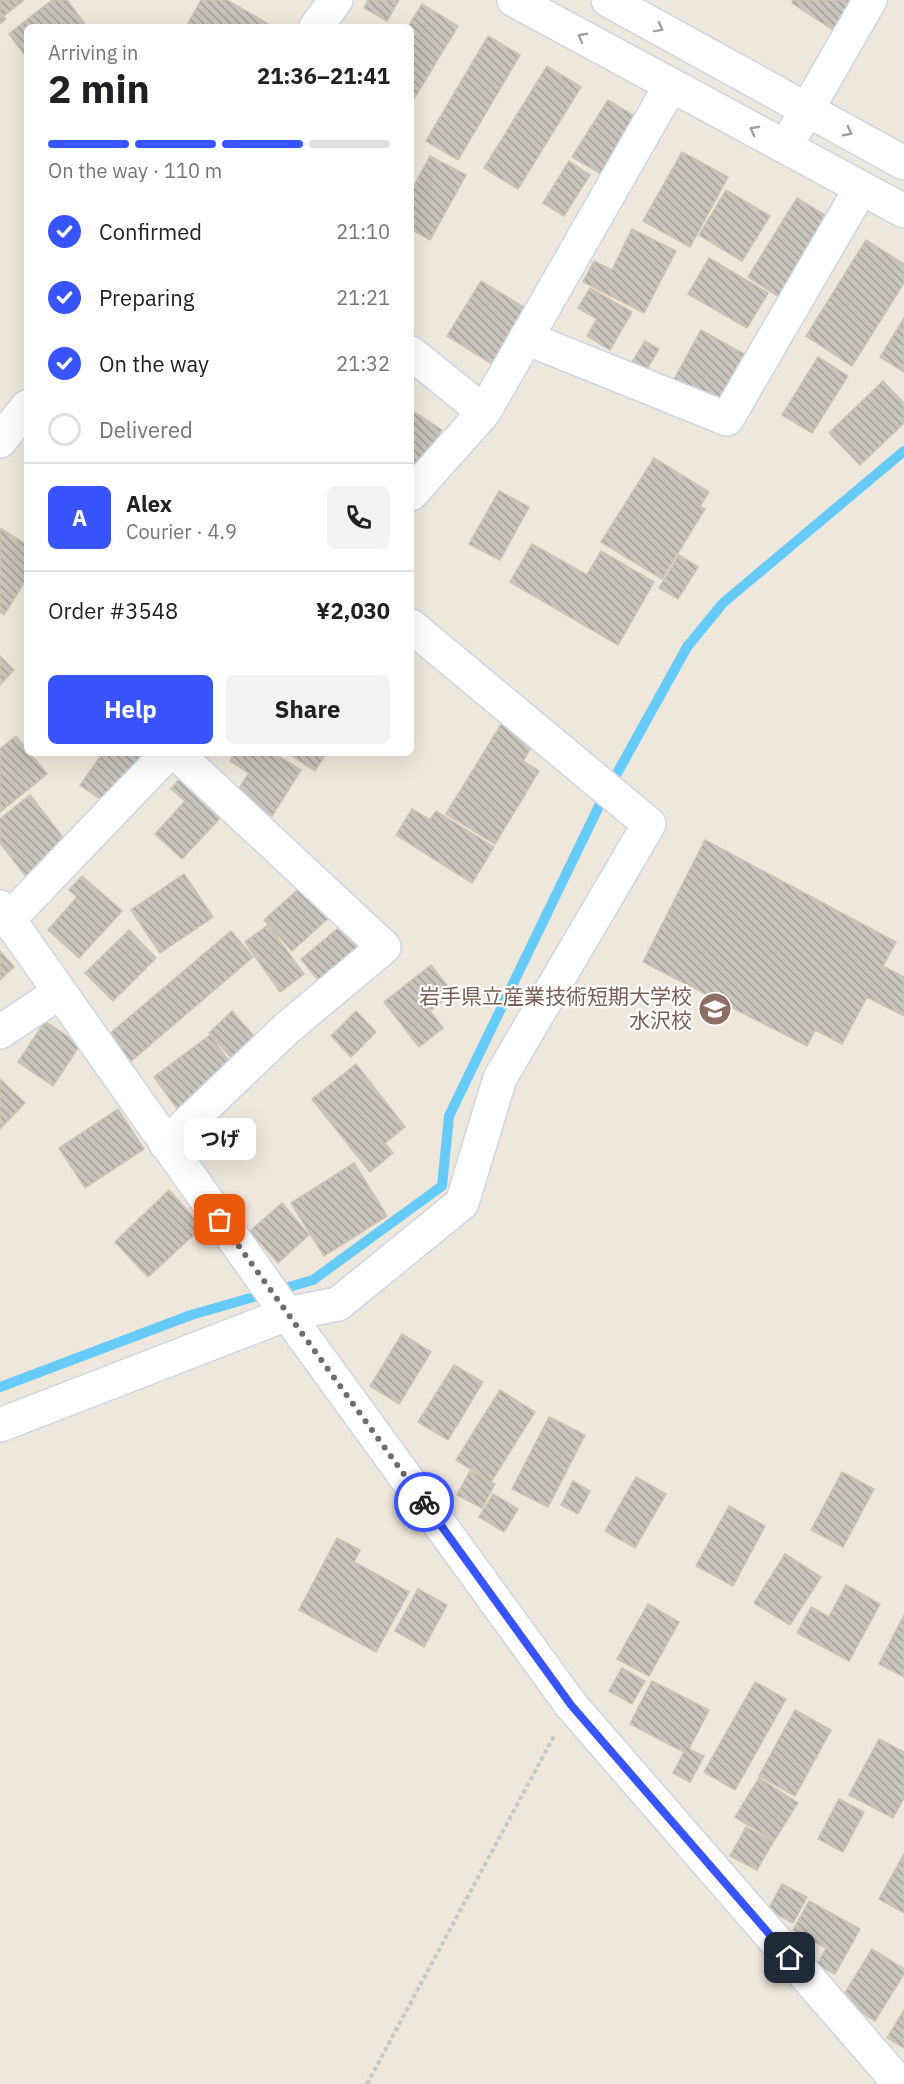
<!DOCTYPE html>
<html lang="en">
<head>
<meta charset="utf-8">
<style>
	:root { --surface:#fff; --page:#f2f2f2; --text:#202124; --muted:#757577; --line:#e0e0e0; --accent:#3854ff }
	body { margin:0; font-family:"IBM Plex Sans","Noto Sans JP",sans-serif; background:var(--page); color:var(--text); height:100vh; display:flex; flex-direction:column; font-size:22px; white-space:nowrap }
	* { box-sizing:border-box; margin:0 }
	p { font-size:20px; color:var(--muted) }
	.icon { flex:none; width:33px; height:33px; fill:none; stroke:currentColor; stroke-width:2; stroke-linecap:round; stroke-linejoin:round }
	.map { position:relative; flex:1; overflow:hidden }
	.details { position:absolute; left:24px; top:24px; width:390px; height:732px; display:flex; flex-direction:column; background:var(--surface); border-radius:9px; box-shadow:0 6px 24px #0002 }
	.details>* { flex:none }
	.pin { position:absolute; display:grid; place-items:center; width:51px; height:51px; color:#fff; margin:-26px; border-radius:12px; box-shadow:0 3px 9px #0006 }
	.courier { position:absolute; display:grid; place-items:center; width:60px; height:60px; margin:-30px; border:4px solid #3854ff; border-radius:50%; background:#fff; color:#222; box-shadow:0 2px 8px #0007 }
	.bubble { position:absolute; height:42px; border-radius:9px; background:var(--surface); box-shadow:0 6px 24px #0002; font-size:20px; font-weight:700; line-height:42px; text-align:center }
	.overview em { font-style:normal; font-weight:700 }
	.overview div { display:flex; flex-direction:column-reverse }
	.overview { display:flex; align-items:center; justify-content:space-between; height:102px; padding:0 24px }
	h1 { font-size:39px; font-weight:700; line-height:45px }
	.bar { display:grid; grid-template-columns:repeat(4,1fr); gap:9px 6px; align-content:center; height:72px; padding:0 24px }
	.bar i { height:8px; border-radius:4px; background:var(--line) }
	.bar .on { background:var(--accent) }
	.bar p { grid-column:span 4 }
	.line { display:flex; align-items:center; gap:15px; padding:0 24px; border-top:2px solid var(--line) }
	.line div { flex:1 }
	.round { display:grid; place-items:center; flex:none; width:63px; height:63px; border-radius:9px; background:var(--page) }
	ol { padding:0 24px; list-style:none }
	li { display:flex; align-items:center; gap:18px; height:66px }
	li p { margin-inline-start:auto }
	li .icon { padding:6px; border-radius:50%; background:var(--accent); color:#fff; stroke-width:4 }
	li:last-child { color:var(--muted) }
	li i { width:33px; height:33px; border:3px solid var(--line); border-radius:50% }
	.primary-button { display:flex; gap:12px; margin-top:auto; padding:12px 24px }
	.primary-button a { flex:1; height:69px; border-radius:9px; background:var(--accent); color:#fff; font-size:24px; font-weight:700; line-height:69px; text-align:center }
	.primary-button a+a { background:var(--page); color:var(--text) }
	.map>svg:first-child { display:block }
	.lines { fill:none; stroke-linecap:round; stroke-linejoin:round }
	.stream { stroke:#66cbf9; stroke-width:10 }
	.building { fill:url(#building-back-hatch); stroke:#cac3b5; stroke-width:1.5 }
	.minor-casing { stroke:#d1d4e5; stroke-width:36 }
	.tertiary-casing { stroke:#d1d4e5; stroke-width:36 }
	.path { stroke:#c8c8c8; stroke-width:4; stroke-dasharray:4.5 3; stroke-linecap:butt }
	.minor { stroke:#fff; stroke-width:33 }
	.tertiary { stroke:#fff; stroke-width:33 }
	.oneway { stroke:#a0a0a0 }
	.done { stroke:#6f6d69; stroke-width:6; stroke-dasharray:0 10.8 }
	.route { stroke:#3854ff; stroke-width:8 }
	.labels { text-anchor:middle; stroke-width:4.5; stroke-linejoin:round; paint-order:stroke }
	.education-label { font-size:21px; fill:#785e54; stroke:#fff; text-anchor:end }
</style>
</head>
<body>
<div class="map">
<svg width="904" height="2084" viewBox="0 0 904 2084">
	<defs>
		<pattern id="building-back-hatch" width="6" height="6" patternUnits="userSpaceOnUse" patternTransform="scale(1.5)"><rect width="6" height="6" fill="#c9c4bb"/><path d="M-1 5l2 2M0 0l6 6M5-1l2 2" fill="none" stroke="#a39f98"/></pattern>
	</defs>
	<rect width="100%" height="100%" fill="#eee7dc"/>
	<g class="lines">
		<path class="stream" d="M0 1387 191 1315 313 1280 442 1186 449 1116 600 804 687 647 723 603 904 451"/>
	</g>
	<path class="building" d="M0 0H24L4 16 6 19 0 24Z
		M52 0H67L85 24 81 27H27V58L9 34Z
		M201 0H227L272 26 186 27Z
		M368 0H399L387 21 364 8Z
		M793 0H853L833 30 792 3Z
		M422 4 458 26 414 99 411 97V27H408Z
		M488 36 520 55 458 160 426 141Z
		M547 66 581 87 518 189 484 168Z
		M608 100 638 118 603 175 572 157Z
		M682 152 728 177 690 247 643 221Z
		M430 156 466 175 430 240 411 229V191Z
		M569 161 590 175 564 216 543 203Z
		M726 190 770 216 742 261 699 235Z
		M797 198 828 217 779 297 748 277Z
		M632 229 676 251 644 313 583 282 594 261 612 270Z
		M866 240 904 264V283L852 366 806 336Z
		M709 258 768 293 747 328 688 294Z
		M481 281 527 309 492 364 447 336Z
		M590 288 632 312 610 350 587 336 597 319 578 308Z
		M904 318V372L880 357Z
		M701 330 744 354 710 416 667 392Z
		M645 341 659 349 645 372 631 364Z
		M818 357 848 376 812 433 782 415Z
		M883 381 904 403V423L860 465 829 433Z
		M411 410 442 430 411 477Z
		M654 458 709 492 700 506 705 509 662 579 601 542Z
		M499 491 529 507 500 560 469 544Z
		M0 528 27 545V578L4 615 0 612Z
		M532 544 587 575 601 551 654 582 618 645 510 582Z
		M679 555 698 567 678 599 659 588Z
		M0 656 14 670 0 685Z
		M503 721 535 741 523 761 539 771 495 844 446 814Z
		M16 736 47 774 0 812V749Z
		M103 753H152L113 808 80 785Z
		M234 753H273L301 770 272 816 236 793 249 773 230 761Z
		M288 753H326L315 771Z
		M191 766 233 804 182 859 155 834 185 801 171 789Z
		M30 795 73 850 31 883 0 843V819Z
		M412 809 430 820 436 811 494 847 472 883 396 835Z
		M705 840 896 942 883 966 904 977V1016L867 997 842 1044 815 1030 807 1046 643 962Z
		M184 874 213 917 160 953 131 910Z
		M82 876 122 911 79 958 48 930 77 897 69 890Z
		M304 884 332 915 292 951 264 920Z
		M343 924 365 951 323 986 301 959Z
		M268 925 304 974 280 992 245 942Z
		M129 930 156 958 113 1001 85 973Z
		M231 931 253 957 130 1062 107 1036Z
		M0 951 14 967 0 980Z
		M431 965 453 993 430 1011 443 1028 419 1047 384 1002Z
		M232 1011 259 1042 236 1063 209 1033Z
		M356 1011 376 1032 351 1057 331 1036Z
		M45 1021 80 1045 53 1086 18 1062Z
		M210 1035 234 1068 178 1110 154 1077Z
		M356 1064 405 1127 385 1143 393 1153 370 1172 312 1099Z
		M0 1079 25 1103 0 1129Z
		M118 1109 144 1149 85 1188 59 1148Z
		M354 1163 387 1216 324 1256 291 1203Z
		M169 1190 202 1227 148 1277 115 1242Z
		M282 1203 309 1235 278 1263 250 1231Z
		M402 1334 431 1352 399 1404 370 1386Z
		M454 1365 483 1382 448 1440 418 1422Z
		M500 1390 535 1412 491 1482 456 1460Z
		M549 1417 585 1435 548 1507 512 1489Z
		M470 1471 495 1484 482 1508 457 1495Z
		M842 1472 874 1489 843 1547 811 1530Z
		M636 1477 666 1494 635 1548 605 1531Z
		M573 1481 590 1491 578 1514 561 1505Z
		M493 1494 518 1509 504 1532 479 1517Z
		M729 1506 765 1526 733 1586 696 1566Z
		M337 1538 360 1550 354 1562 409 1592 376 1652 299 1610Z
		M785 1554 821 1577 790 1625 754 1603Z
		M846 1585 880 1604 849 1661 797 1633 811 1607 829 1617Z
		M418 1589 447 1605 424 1647 395 1631Z
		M648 1604 679 1622 649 1676 617 1659Z
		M904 1615V1677L879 1664Z
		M622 1668 645 1681 632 1704 609 1691Z
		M652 1681 709 1710 689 1749 704 1756 690 1782 673 1773 684 1752 630 1724Z
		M755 1682 786 1699 735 1790 704 1772Z
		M795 1710 831 1730 795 1796 759 1776Z
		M879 1739 904 1752V1798L893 1818 849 1795Z
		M759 1778 798 1803 774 1841 735 1817Z
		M839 1799 864 1812 843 1852 818 1839Z
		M746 1827 773 1842 757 1870 730 1856Z
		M904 1854V1913L879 1899Z
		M782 1884 807 1897 793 1923 768 1910Z
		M809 1901 860 1929 835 1974 817 1965 826 1948 793 1930Z
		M872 1949 904 1969V1974L875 2021 841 1999Z
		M904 2010V2048L887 2038Z"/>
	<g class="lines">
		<defs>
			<path id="minor" d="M316 27 336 0
				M786 146 870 0
				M526 338 727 419 861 188
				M411 353 484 412
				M0 441 27 407
				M411 494 484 412 671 85
				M411 626 649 824 500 1078 462 1203 338 1304 287 1314 571 1705
				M0 907 287 1314
				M9 919 168 753
				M0 1032 60 992
				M166 1144 286 1029 384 947 176 753"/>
			<path id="tertiary" d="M514 0 904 211
				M608 0 904 163
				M0 1425 287 1314
				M571 1705 900 2084"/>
		</defs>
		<use href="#minor" class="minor-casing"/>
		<use href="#tertiary" class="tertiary-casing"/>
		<path class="path" d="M367 2084 554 1736"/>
		<use href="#minor" class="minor"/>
		<use href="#tertiary" class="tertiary"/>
	</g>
	<defs><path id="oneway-chevron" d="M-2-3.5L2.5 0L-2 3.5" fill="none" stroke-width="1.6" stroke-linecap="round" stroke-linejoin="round" transform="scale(1.5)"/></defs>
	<g class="oneway">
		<use href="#oneway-chevron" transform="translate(659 28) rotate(29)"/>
		<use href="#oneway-chevron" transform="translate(582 37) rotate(-152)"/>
		<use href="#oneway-chevron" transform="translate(754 130) rotate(-152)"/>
		<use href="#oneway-chevron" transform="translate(848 132) rotate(28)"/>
	</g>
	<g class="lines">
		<path class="done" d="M220 1220 424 1502"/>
		<path class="route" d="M424 1502 571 1705 790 1958"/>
	</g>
	<defs>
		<symbol id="university-disc" viewBox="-11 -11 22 22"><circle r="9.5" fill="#8d6e63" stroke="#fff"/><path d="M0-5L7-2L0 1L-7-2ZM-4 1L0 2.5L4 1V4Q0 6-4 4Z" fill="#fff"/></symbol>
	</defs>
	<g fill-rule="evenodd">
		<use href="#university-disc" x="696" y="990" width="38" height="38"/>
	</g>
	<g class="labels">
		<g class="education-label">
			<text x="692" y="1004">岩手県立産業技術短期大学校<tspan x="692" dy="24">水沢校</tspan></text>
		</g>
	</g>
</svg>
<div class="pin" style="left:220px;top:1220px;background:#ea580c"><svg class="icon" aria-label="bag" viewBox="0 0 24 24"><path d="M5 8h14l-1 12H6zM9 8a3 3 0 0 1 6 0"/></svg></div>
<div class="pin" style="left:790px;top:1958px;background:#1f2937"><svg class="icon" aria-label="home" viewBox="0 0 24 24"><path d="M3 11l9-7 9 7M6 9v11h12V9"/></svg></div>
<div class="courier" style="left:424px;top:1502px"><svg class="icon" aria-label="bike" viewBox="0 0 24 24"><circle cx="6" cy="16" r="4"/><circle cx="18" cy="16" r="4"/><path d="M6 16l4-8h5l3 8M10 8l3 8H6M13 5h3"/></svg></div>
<div class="bubble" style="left:184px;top:1118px;width:72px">つげ</div>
<section class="details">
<div class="overview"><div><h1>2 min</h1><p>Arriving in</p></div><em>21:36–21:41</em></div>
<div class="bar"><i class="on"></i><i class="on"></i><i class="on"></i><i></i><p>On the way · 110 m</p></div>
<ol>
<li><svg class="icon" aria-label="check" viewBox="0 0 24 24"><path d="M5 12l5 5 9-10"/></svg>Confirmed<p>21:10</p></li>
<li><svg class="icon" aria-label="check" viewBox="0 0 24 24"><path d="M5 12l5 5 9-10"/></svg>Preparing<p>21:21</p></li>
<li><svg class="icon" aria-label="check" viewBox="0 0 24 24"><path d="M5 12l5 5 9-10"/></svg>On the way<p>21:32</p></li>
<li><i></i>Delivered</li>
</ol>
<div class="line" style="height:108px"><b class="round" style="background:var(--accent);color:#fff">A</b><div><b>Alex</b><p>Courier · 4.9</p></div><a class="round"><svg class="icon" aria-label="phone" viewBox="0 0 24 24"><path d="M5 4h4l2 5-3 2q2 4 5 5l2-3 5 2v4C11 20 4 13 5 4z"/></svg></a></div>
<div class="line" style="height:78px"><div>Order #3548</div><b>¥2,030</b></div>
<div class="primary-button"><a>Help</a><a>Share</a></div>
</section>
</div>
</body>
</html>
